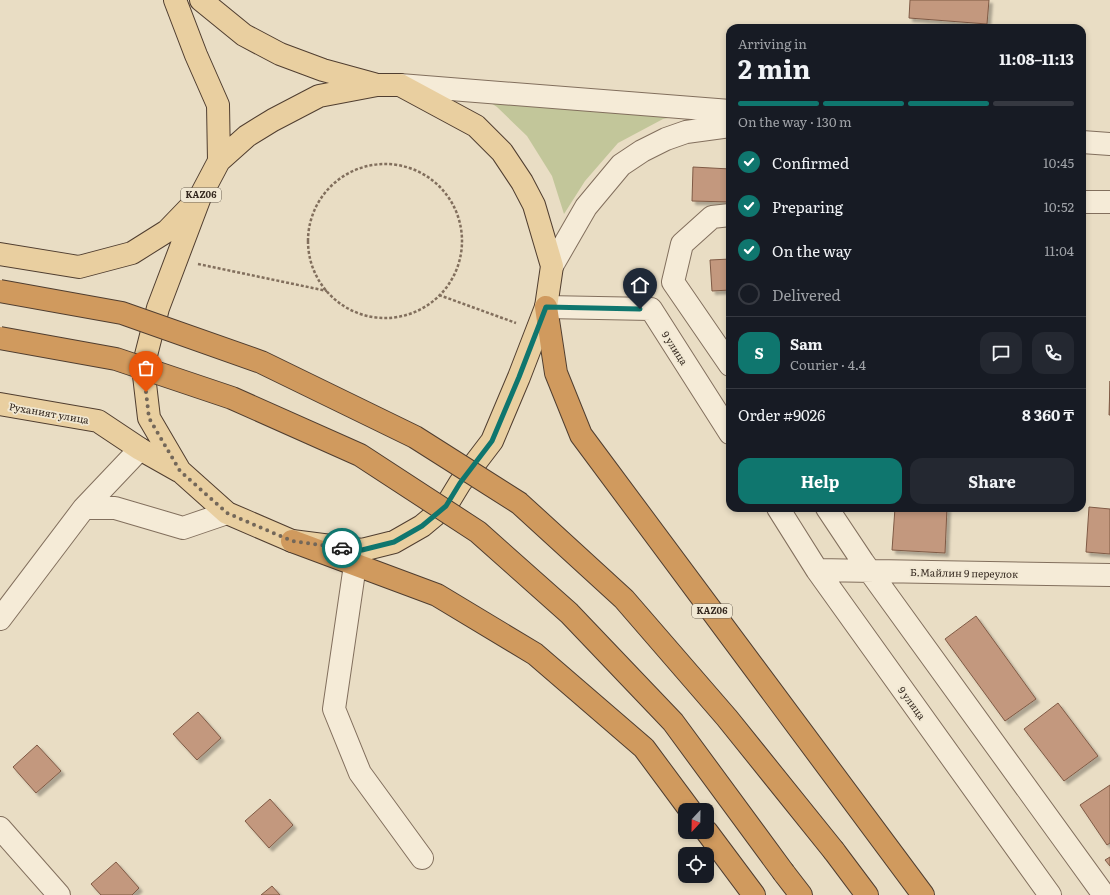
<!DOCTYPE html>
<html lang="en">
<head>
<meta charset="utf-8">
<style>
	:root { --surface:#171b24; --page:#242831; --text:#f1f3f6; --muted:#9ea1a6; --line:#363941; --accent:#0f766e }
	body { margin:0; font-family:Literata,serif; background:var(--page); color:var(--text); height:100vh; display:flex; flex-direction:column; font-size:15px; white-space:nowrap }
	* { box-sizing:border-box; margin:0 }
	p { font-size:13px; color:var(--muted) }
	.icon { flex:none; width:22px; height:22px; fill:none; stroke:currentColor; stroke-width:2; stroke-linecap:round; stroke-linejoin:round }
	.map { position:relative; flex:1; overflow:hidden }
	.details { position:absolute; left:726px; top:24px; width:360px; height:488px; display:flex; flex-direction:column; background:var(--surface); border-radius:12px; box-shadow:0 2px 6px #0003 }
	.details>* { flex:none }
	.needle { width:26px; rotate:202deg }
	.tools { position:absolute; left:678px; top:803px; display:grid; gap:8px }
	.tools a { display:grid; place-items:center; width:36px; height:36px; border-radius:8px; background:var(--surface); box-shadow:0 2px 6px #0003; font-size:20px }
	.pin { position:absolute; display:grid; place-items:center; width:34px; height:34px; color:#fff; margin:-41px -17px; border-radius:50% 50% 50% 0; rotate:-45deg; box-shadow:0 0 4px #0007 }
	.pin .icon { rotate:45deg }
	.courier { position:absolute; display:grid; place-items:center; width:40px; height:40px; margin:-20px; border:3px solid #0f766e; border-radius:50%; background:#fff; color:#222; box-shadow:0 1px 5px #0007 }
	.head em { font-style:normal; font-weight:700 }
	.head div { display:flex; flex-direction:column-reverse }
	.head { display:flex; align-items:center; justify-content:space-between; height:68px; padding:0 12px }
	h1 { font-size:26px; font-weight:700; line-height:30px }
	.bar { display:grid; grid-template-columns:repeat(4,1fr); gap:6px 4px; align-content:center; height:48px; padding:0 12px }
	.bar i { height:5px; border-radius:3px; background:var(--line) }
	.bar .active { background:var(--accent) }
	.bar p { grid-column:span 4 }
	.line { display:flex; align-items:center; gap:10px; padding:0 12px; border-top:1px solid var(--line) }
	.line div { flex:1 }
	.round { display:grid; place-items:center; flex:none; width:42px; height:42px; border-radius:12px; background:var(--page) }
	ol { padding:0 12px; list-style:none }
	li { display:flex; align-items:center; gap:12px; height:44px }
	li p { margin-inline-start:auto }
	li .icon { padding:4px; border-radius:50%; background:var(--accent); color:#fff; stroke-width:4 }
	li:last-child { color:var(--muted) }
	li i { width:22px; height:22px; border:2px solid var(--line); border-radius:50% }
	.primary-button { display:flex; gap:8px; margin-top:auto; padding:8px 12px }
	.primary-button a { flex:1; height:46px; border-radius:12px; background:var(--accent); color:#fff; font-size:16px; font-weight:700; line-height:46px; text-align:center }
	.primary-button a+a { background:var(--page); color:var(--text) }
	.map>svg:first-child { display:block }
	.green { fill:#c2c69a }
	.building { fill:#c3987e; stroke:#7f5a45; filter:url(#shadow) }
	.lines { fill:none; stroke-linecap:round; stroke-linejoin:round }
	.minor-casing { stroke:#826f5d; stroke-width:24 }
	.major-casing { stroke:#503e30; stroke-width:24 }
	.highway-casing { stroke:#503e30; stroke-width:24 }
	.path { stroke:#826f5d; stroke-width:2.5; stroke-dasharray:3 2; stroke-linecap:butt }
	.minor { stroke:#f5ebd7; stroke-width:22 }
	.major { stroke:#e9cfa0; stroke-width:22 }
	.highway { stroke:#d09a5e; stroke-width:22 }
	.highway-bridge-casing { stroke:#503e30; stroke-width:24; stroke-linecap:butt }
	.highway-bridge { stroke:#d09a5e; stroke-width:22 }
	.done { stroke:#736759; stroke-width:4; stroke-dasharray:0 7.2 }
	.route { stroke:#0f766e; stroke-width:5 }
	.labels { text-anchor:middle; stroke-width:3.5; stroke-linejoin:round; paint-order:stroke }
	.shield { fill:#f1e8d3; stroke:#6d6255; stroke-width:1 }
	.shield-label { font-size:9px; font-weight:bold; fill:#34281f }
	.street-label { font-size:10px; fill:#34281f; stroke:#f1e8d3 }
</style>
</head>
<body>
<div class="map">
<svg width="1110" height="895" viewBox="0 0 1110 895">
	<defs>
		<filter id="shadow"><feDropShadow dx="3.5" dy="3.5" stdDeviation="1" flood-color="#0004"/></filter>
	</defs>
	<rect width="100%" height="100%" fill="#e9ddc4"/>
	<path class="green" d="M464 85 723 107 663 119 618 143 585 181 564 214 552 176 527 136 497 107Z"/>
	<path class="building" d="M910 0H989L987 24 909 18Z
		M693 167 730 169V202L692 201Z
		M730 259V290L712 291 710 260Z
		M1110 381V415H1109Z
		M1089 507 1110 509V554L1086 552Z
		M895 508H947L945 553 892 550Z
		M976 616 1036 699 1005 721 945 639Z
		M1058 703 1098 756 1064 781 1024 729Z
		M198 712 221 738 197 760 173 734Z
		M37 745 61 771 36 793 13 767Z
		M1110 785V843L1107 845 1080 805Z
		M270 799 293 825 269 848 245 821Z
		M1110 857V866L1105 860Z
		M116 862 139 888 132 895H101L91 884Z
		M272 886 280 895H261Z"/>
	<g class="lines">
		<defs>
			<path id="minor" d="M400 85 730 111
				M1082 142 1110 144
				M1082 202H1110
				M730 215 712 217 682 244 673 282 730 365
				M552 266 586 207 621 165 642 151 666 139 686 132 730 126
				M546 307 651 309 730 433
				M84 508H115L183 528 227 513
				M778 508 817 570 1050 895
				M827 508 863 562 1104 895
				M355 565 334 709 360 773 422 858
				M817 570 1110 575
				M0 619 84 508 140 449
				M0 828 59 895"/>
			<path id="major" d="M175 0 196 55 218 105 219 161
				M201 0 244 35 280 54 323 70 374 84
				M377 85H400L476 126 502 152 522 182 534 205 552 266 546 307 519 377 492 441 460 483 446 506 422 526 394 542 362 550 292 541 227 513 180 471 149 418 143 367 158 308 200 197 219 161 247 136 273 120 319 96Z
				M0 254 79 267 132 253 167 231 194 203
				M0 404 98 421 140 449 179 471"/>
			<path id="highway" d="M546 307 556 373 581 435 923 895
				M292 541 437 595 535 654 644 748 690 810
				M707 832 754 895
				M834 851 867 895
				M784 873 801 895"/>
		</defs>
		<use href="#minor" class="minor-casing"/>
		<use href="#major" class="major-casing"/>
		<use href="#highway" class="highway-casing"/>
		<path class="path" d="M308 241a77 77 0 1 1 154 0a77 77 0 1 1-154 0Z
			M198 264 327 291
			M439 295 516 323"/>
		<use href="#minor" class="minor"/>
		<use href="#major" class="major"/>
		<use href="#highway" class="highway"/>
		<defs>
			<path id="highway-bridge" d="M0 291 122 313 261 362 415 437 519 503 624 599 727 718 834 851
				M0 338 116 359 232 398 360 455 478 532 569 613 673 722 784 873"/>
		</defs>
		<use href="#highway-bridge" class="highway-bridge-casing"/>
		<use href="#highway-bridge" class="highway-bridge"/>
	</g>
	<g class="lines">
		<path class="done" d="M146 392 149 418 180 471 227 513 292 541 342 548"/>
		<path class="route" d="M342 548 362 550 394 542 422 526 446 506 460 483 492 441 519 377 546 307 640 309"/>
	</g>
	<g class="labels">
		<g class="shield">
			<rect x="181" y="188" width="40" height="14" rx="3"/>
			<rect x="692" y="604" width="40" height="14" rx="3"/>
		</g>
		<g class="shield-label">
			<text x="201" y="198">KАZ06</text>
			<text x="712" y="614">KАZ06</text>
		</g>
		<g class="street-label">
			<text transform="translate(675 348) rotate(57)" y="4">9 улица</text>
			<text transform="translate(49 413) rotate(10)" y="4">Руханият улица</text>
			<text transform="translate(964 573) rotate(1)" y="4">Б.Майлин 9 переулок</text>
			<text transform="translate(912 703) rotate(54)" y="4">9 улица</text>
		</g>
	</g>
</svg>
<div class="tools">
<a><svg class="needle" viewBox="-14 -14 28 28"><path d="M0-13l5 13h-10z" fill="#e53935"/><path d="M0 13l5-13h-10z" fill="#9ea1a6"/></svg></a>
<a><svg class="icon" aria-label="locate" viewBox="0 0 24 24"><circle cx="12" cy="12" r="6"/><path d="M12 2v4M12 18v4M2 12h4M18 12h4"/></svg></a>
</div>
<div class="pin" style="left:146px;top:392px;background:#ea580c"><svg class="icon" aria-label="bag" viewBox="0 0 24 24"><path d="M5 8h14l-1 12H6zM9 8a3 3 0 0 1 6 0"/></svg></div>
<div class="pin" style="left:640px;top:309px;background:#1f2937"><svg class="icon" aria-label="home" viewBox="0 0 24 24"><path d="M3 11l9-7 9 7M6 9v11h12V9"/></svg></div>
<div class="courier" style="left:342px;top:548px"><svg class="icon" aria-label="car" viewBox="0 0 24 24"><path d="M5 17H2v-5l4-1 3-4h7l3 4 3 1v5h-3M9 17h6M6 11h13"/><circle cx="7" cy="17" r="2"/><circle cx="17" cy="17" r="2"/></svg></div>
<section class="details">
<div class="head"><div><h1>2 min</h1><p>Arriving in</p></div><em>11:08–11:13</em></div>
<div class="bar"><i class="active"></i><i class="active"></i><i class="active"></i><i></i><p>On the way · 130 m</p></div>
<ol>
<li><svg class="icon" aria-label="check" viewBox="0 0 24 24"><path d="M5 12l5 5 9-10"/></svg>Confirmed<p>10:45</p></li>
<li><svg class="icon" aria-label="check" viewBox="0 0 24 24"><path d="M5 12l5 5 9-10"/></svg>Preparing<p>10:52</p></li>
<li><svg class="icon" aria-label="check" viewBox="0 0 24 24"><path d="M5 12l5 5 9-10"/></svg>On the way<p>11:04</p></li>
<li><i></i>Delivered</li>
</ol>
<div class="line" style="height:72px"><b class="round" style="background:var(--accent);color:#fff">S</b><div><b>Sam</b><p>Courier · 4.4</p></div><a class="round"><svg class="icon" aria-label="chat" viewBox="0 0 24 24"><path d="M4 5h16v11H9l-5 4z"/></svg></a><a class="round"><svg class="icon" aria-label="phone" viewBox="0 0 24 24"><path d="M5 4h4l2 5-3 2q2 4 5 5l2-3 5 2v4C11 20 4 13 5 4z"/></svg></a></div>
<div class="line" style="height:52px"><div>Order #9026</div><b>8 360 ₸</b></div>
<div class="primary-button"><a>Help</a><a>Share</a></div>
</section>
</div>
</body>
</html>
